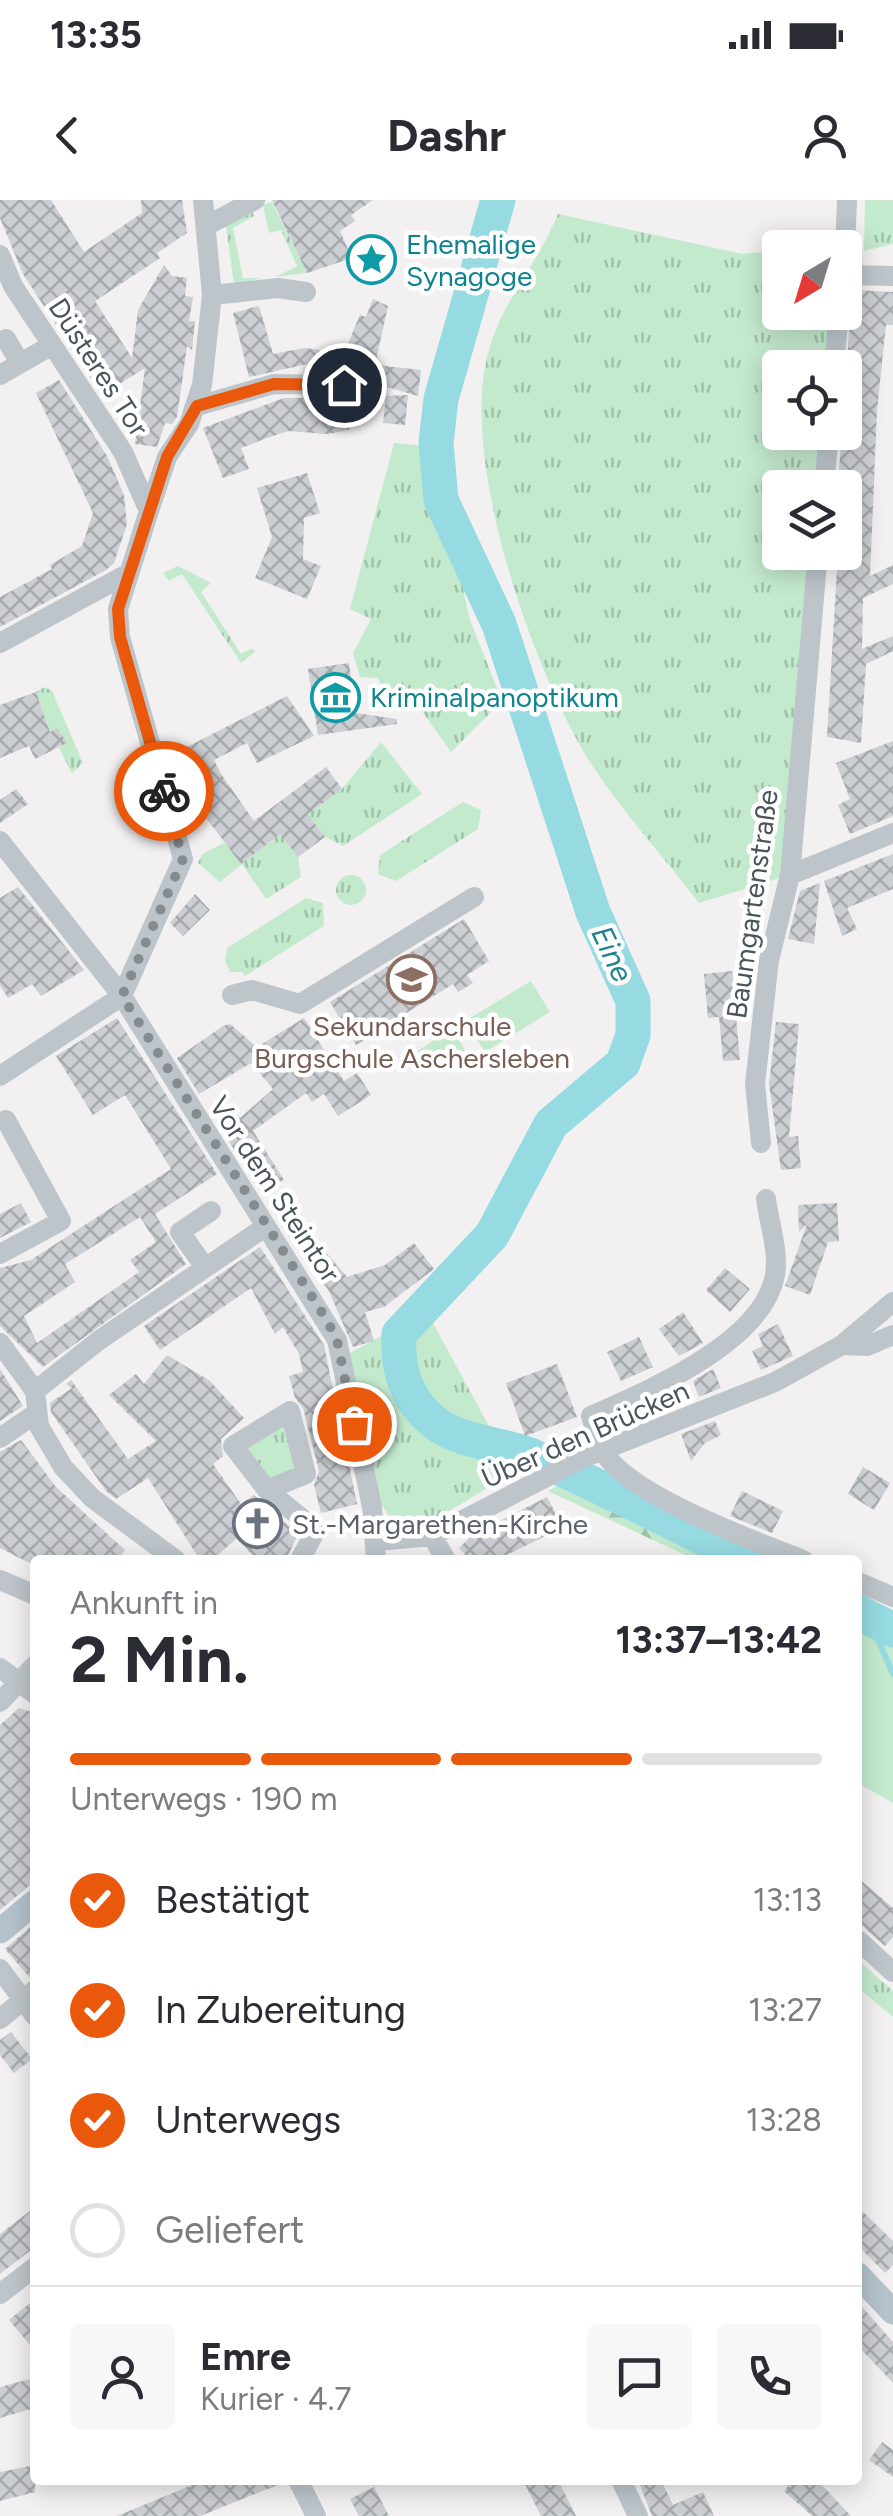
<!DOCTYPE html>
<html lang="de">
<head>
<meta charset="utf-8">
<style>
	:root { --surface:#fff; --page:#f7f7f7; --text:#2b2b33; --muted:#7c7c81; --line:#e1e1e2; --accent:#ea580c }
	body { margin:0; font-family:Figtree,sans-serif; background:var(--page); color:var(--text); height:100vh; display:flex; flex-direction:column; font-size:38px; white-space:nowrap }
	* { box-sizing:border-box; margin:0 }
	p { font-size:32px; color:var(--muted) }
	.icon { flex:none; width:55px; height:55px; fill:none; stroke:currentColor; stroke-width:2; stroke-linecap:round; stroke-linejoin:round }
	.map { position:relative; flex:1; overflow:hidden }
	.side { position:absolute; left:30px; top:1355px; width:832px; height:930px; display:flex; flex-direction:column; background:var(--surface); border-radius:10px; box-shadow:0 5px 25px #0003 }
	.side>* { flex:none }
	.needle { width:65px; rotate:218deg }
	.tools { position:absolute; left:762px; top:30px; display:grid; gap:20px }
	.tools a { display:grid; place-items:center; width:100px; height:100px; border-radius:10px; background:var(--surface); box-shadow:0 5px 25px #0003; font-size:50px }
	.pin { position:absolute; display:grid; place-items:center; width:85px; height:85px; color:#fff; margin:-42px; border:5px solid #fff; border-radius:50%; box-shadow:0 2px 10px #0007 }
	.courier { position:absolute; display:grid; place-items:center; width:100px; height:100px; margin:-50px; border:8px solid #ea580c; border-radius:50%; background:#fff; color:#222; box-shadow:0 2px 12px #0007 }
	.headline em { font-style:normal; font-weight:700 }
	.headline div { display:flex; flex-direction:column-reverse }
	.headline { display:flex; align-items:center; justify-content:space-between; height:170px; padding:0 40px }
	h1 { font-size:65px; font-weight:700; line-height:75px }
	.bar { display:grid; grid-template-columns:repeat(4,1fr); gap:15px 10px; align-content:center; height:120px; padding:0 40px }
	.bar i { height:12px; border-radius:8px; background:var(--line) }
	.bar .current { background:var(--accent) }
	.bar p { grid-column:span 4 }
	.line { display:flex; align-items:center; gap:25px; padding:0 40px; border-top:2px solid var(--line) }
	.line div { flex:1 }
	.round { display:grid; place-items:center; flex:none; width:105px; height:105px; border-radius:10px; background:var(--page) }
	ol { padding:0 40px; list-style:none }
	li { display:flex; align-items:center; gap:30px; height:110px }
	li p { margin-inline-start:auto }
	li .icon { padding:10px; border-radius:50%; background:var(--accent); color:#fff; stroke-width:4 }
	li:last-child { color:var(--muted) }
	li i { width:55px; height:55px; border:5px solid var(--line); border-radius:50% }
	.status { display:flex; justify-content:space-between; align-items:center; height:70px; padding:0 50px; background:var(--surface); direction:ltr }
	.status svg { height:28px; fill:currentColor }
	header { display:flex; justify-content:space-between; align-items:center; height:130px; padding:0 40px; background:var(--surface); font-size:45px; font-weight:700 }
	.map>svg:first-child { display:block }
	.grass { fill:url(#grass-tufts) }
	.forest { fill:url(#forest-firs) }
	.garden { fill:#c4eace }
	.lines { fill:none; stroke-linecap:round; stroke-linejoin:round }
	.stream { stroke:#96dbe2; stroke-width:6 }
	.river { stroke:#96dbe2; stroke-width:35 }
	.building { fill:url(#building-cross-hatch); fill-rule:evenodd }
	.minor { stroke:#bdc5cb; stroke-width:20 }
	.major { stroke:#b3c2cb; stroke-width:25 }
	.done { stroke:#858b8f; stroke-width:10; stroke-dasharray:0 18 }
	.route { stroke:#ea580c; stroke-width:12 }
	.labels { text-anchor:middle; stroke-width:9; stroke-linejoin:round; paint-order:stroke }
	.culture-label { font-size:28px; fill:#0d838f; stroke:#fff; text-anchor:start }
	.street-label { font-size:28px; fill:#4a555b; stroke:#fff }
	.education-label { font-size:28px; fill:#785e54; stroke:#fff }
	.worship-label { font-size:28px; fill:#5b616d; stroke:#fff; text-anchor:start }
	.water-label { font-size:30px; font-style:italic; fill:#1c828d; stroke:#fff }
</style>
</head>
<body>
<div class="status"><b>13:35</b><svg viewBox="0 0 49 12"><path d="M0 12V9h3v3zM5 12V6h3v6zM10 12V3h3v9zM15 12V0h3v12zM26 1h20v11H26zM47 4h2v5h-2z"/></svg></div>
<header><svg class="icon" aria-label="back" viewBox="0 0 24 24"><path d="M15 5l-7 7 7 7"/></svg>Dashr<svg class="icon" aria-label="person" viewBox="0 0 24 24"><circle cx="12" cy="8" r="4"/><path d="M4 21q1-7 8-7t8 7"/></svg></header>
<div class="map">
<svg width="893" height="2316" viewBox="0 0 893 2316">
	<defs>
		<pattern id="grass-tufts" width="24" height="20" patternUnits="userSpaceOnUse" patternTransform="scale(2.5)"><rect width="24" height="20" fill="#c4eace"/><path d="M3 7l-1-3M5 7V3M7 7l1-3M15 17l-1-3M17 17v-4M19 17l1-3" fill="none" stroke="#a1c0aa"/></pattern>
		<pattern id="forest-firs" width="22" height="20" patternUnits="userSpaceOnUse" patternTransform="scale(2.5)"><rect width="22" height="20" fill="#c4eace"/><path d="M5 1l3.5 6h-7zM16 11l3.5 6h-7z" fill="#a1c0aa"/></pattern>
		<pattern id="building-cross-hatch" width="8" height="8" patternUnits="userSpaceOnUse" patternTransform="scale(2.5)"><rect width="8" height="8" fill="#cbced2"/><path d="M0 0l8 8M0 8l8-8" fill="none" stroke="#a7aaad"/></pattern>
	</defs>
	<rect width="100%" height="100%" fill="#f2f0f0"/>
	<path class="grass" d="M865 0H893V44L864 51Z
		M272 2 307 73 275 77 297 66 281 30 269 33 263 5Z
		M252 11 254 16 233 28 243 78H262L234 86 226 25Z
		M558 14 743 54 780 50V112L839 113 834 167 780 168V232L829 233 824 287 780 288V352L818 353 790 675 699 703C663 656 620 609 588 559 532 467 463 268 486 162 498 104 536 68 558 14Z
		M394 243 434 247 469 417 502 501 451 552 419 507 392 511 378 478 360 477 353 453 371 419 350 409Z
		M178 366 211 383 201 392 241 454 252 448 255 452 241 463 182 374 169 381 163 373Z
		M45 487 52 491 83 563 72 573 59 548 66 543 50 532 36 492Z
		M381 542 422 594 343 646 325 637 308 614 342 589Z
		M463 602 481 610 478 629 396 681 378 674 380 655Z
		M280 634 298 657 301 677 266 699 242 664 220 682 198 663 202 654 224 643 242 663Z
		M336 690a15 15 0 1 1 30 0a15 15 0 1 1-30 0Z
		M306 698 323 703 324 726 245 776 242 772H230L225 761 227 748Z
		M427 1112 514 1272 419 1329 391 1319 380 1302 346 1155Z
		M287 1222 301 1272 268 1283 244 1248Z
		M858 1760 893 1791V1817L858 1788Z"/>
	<path class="forest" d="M589 1269 713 1334 773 1360H696L548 1291Z
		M858 1396 893 1411V1443L858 1428Z"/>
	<path class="garden" d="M531 781 550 812 485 852 465 821Z
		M452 829 465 850 450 859 445 852 424 865 416 852Z
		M858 1428 893 1443V1603L858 1583Z"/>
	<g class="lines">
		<path class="stream" d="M868 1417 893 1474"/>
		<path class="river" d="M498 0 441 199 436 243 441 300 499 424 593 712 633 801V835L623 863 551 924 492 1035 399 1134C397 1168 405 1199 434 1222 462 1244 503 1243 535 1257 607 1289 678 1326 749 1360
			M858 1412 893 1430"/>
	</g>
	<path class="building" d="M0 0H51L84 52 142 13 141 0H182L187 33 157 53 160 58 95 101 132 158 138 110 164 65 172 76 187 78 185 96 193 97 189 121H195L192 150 187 146 177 217 172 224 165 223 157 247 135 244 145 168 102 195 23 74 0 18Z
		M272 0H373L351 15 355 21 340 31 352 58 307 73Z
		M852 90 893 92V125H886L877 210 870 376 893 365V384L863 398 862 449 893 436V451L866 464 861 543 827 537 838 352H845V288H839V270Z
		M373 99 388 106 375 165 421 170 418 196 360 179 352 154 249 177 233 113 259 106 273 154 304 148 344 153 360 115 366 117Z
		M59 180 107 256 124 295 127 324 114 363 106 370 0 427V397L52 369 50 365 82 346 93 313 36 193Z
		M408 195 405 225 383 223 386 196Z
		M284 198H314L312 211 319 213 325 198H348L349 230 327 234 288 231 267 238 241 248 249 269 223 278 203 228Z
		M307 273 320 313 304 318 303 359 321 366 307 399 255 378 272 337 257 288Z
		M349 463 356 513 397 519V524L318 535 308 469Z
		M36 492 50 532 57 528 67 543 35 559 29 546 0 558V505Z
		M287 496 314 536 257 563 247 543 214 560 221 574 254 621 326 567 342 589 308 614 325 637 298 657 280 634 241 664 197 606 171 555Z
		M893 541V616L850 634 838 605 850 599 836 563Z
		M16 589 28 604 0 623V600Z
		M893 654V689L847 708 857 729 842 736 824 681Z
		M820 683 814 744 788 739 800 691Z
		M18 687 84 770 41 796 32 784 8 798 0 785V698Z
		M195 694 210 710 183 736 170 723Z
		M464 719 489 761 467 775 473 783 458 792 453 784 392 822 397 830 382 839 378 832 356 845 330 802Z
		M732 771 740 860 723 861 719 817 708 818 704 774Z
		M117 818 217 974 155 1014 186 1064 43 1167 0 1126V1068L31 1060 171 969 125 895 93 915 56 856ZM140 1017 156 1042 130 1060 139 1072 37 1143 24 1116 75 1082 65 1064Z
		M304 818 344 881 357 873 371 895 338 916 324 894 312 902 306 893 253 931 284 980 259 990 217 922 235 911 240 918 273 889 251 863 199 894 177 858 223 826 230 824 257 847Z
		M776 822 799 824 789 937 798 936 801 968 781 970 769 884Z
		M21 1003 31 1022 0 1038V1014Z
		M837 1003 839 1041 828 1042 810 1095 785 1086 807 1024 799 1032 798 1005Z
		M296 1017 347 1077 385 1065 414 1043 434 1069 384 1107 365 1112 374 1141 353 1147 329 1091 284 1030Z
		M260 1047 324 1145 337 1210 315 1216 322 1245 344 1240 357 1304 321 1313 314 1285 319 1271 303 1208 295 1198 289 1176 303 1172 299 1154 283 1127 275 1134 251 1088 160 1150 144 1126Z
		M725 1068 750 1089 730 1112 706 1090Z
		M683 1112 703 1143 679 1156 659 1129Z
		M778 1124 793 1156 761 1170 752 1151 763 1146 758 1134Z
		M639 1137 653 1167 621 1181 607 1152Z
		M167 1155 210 1181 244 1218 221 1239 223 1256 213 1264 241 1304 254 1295 298 1334 286 1360H257L237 1338 212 1360H200L148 1278 116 1299 106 1291 51 1212 50 1203 72 1188 66 1184 71 1180 128 1259 156 1241 109 1195 136 1174 144 1184Z
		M557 1164 577 1217 525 1236 506 1183Z
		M0 1169 23 1206 0 1221Z
		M713 1169 721 1188 699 1197 693 1181Z
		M715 1221 721 1235 705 1243 691 1261 681 1234Z
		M21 1240 56 1287 125 1350 118 1360H35V1366L0 1348V1252Z
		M863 1267 890 1283 874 1310 848 1294Z
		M742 1291 783 1311 772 1333 730 1316Z
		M547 1297 563 1327 497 1360H470L459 1348 472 1335Z
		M19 1508 35 1513V1681L0 1710V1525Z
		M858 1678 893 1708V1737L885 1746 858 1722Z
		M35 1723V1777L30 1778 5 1749Z
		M11 1832 32 1859 14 1873 0 1855V1840Z
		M35 2007V2047L0 2074V2034Z
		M858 2007 893 2041V2065L885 2073 858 2046Z
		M35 2099V2151L9 2120Z
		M858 2102 893 2142V2183L858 2146Z
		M30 2179 35 2208 0 2218V2187Z
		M882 2242 893 2250V2277L869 2260Z
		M35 2265V2292L0 2301V2272Z
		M204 2280 285 2282 200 2316H117Z
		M523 2280H558L576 2316H541Z
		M638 2280H661L673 2305 703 2292 714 2316H652Z
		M793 2280H817L851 2316H812L784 2291Z
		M374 2287 389 2316H359L350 2299Z"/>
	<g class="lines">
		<path class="minor" d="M206 26 255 0
			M845 53 847 0
			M0 55 13 86 123 252 149 311
			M845 75 893 76
			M212 95 278 88 306 92
			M6 139 20 163
			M834 168 839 112
			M0 175 52 145
			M197 206 274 184 344 185
			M824 288 829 232
			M0 443 129 373
			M0 641 122 796 337 1140 372 1307 376 1360
			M790 675 893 633
			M232 795 252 790 300 804 474 697
			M0 876 122 796 183 659 120 437 118 409 149 311 167 257 189 224 202 185 212 95 203 0
			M761 943 755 884 769 760 790 675 818 352
			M766 999C769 1022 779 1052 775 1075 763 1143 647 1191 591 1216 595 1228 597 1243 604 1253 633 1297 753 1340 803 1360
			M0 1054 61 1021 6 920
			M204 1066 180 1032 211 1011
			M0 1143 35 1191 39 1226 63 1267 92 1298 176 1360
			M842 1145 893 1102
			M35 1191 98 1141 265 1027
			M0 1238 35 1214
			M267 1290 306 1274 290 1211 233 1246 267 1290 316 1330 300 1360
			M432 1336 446 1360
			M377 1341 432 1336 583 1258 775 1182 842 1145 867 1146 893 1135
			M0 1380 35 1395
			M858 1382 893 1397
			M0 1468 35 1494
			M0 1502 35 1465
			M858 1740 893 1772
			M0 1769 35 1816
			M0 1819 35 1790
			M0 2094 35 2067
			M298 2280 316 2316
			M621 2280 638 2316"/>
		<path class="major" d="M0 1731 35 1702
			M858 2075 893 2112"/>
	</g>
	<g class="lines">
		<path class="done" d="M164 591 183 659 122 796 326 1119 337 1140 354 1224"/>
		<path class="route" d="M164 591 120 437 118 409 167 257 197 206 274 184 344 185"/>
	</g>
	<defs>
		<symbol id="sight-ring" viewBox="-11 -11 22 22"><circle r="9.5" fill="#fff" stroke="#0f9aa8" stroke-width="1.5"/><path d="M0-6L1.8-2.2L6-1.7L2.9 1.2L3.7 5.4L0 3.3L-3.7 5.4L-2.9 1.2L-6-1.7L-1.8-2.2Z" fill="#0f9aa8"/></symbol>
		<symbol id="museum-ring" viewBox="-11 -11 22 22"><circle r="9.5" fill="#fff" stroke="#0f9aa8" stroke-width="1.5"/><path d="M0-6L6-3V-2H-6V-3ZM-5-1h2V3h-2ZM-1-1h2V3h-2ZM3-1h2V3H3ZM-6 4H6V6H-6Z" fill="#0f9aa8"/></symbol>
		<symbol id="school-ring" viewBox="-11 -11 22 22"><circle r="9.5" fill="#fff" stroke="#8d6e63" stroke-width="1.5"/><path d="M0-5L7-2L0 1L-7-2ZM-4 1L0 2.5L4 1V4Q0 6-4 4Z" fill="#8d6e63"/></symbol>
		<symbol id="church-ring" viewBox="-11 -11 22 22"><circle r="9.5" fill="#fff" stroke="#6b7280" stroke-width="1.5"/><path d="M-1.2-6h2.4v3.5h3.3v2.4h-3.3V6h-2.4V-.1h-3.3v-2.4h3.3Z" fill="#6b7280"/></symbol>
	</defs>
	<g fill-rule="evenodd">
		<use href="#sight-ring" x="344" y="32" width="55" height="55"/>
		<use href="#museum-ring" x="308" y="470" width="55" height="55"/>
		<use href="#school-ring" x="384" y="752" width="55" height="55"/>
		<use href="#church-ring" x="230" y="1296" width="55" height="55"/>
	</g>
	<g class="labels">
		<g class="culture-label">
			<text x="406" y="54">Ehemalige<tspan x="406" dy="32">Synagoge</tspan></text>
			<text x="370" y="507">Kriminalpanoptikum</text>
		</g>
		<g class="street-label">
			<text transform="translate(99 167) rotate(57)" y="10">Düsteres Tor</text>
			<text transform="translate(752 704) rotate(-82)" y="10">Baumgartenstraße</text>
			<text transform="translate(275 989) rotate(57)" y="10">Vor dem Steintor</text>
			<text transform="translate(585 1234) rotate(-24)" y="10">Über den Brücken</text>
		</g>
		<g class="education-label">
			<text x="412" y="836">Sekundarschule<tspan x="412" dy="32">Burgschule Aschersleben</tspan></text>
		</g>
		<g class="worship-label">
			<text x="292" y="1334">St.-Margarethen-Kirche</text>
		</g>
		<g class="water-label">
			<text transform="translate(612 754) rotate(65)" y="10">Eine</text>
		</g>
	</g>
</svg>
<div class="tools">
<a><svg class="needle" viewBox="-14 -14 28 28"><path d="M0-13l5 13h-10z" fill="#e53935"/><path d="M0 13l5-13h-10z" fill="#7c7c81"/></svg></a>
<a><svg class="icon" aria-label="locate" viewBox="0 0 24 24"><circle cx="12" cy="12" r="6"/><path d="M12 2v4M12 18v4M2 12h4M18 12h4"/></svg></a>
<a><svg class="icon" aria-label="layers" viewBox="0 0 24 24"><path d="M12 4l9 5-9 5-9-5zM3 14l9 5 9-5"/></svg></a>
</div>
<div class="pin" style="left:354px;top:1224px;background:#ea580c"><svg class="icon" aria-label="bag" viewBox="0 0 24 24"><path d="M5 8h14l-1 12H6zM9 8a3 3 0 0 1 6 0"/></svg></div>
<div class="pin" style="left:344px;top:185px;background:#1f2937"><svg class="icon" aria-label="home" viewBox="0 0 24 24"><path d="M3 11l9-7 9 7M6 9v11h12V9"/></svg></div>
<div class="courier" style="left:164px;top:591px"><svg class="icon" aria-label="bike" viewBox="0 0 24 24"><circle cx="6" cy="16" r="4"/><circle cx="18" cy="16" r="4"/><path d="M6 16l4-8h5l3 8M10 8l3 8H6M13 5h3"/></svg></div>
<section class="side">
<div class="headline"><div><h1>2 Min.</h1><p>Ankunft in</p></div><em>13:37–13:42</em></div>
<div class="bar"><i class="current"></i><i class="current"></i><i class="current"></i><i></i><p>Unterwegs · 190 m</p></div>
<ol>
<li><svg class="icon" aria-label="check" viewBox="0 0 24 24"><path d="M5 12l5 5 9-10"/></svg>Bestätigt<p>13:13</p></li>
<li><svg class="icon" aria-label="check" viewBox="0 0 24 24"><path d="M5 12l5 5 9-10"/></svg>In Zubereitung<p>13:27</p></li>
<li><svg class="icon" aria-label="check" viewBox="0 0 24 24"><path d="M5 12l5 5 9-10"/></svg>Unterwegs<p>13:28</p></li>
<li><i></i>Geliefert</li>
</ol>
<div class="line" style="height:180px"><a class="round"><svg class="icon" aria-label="person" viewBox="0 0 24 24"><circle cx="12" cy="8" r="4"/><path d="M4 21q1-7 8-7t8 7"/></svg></a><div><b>Emre</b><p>Kurier · 4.7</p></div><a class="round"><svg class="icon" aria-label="chat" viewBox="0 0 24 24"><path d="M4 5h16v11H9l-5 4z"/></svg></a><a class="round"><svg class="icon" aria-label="phone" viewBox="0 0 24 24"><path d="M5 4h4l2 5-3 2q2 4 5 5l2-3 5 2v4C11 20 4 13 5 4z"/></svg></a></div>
</section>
</div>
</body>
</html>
